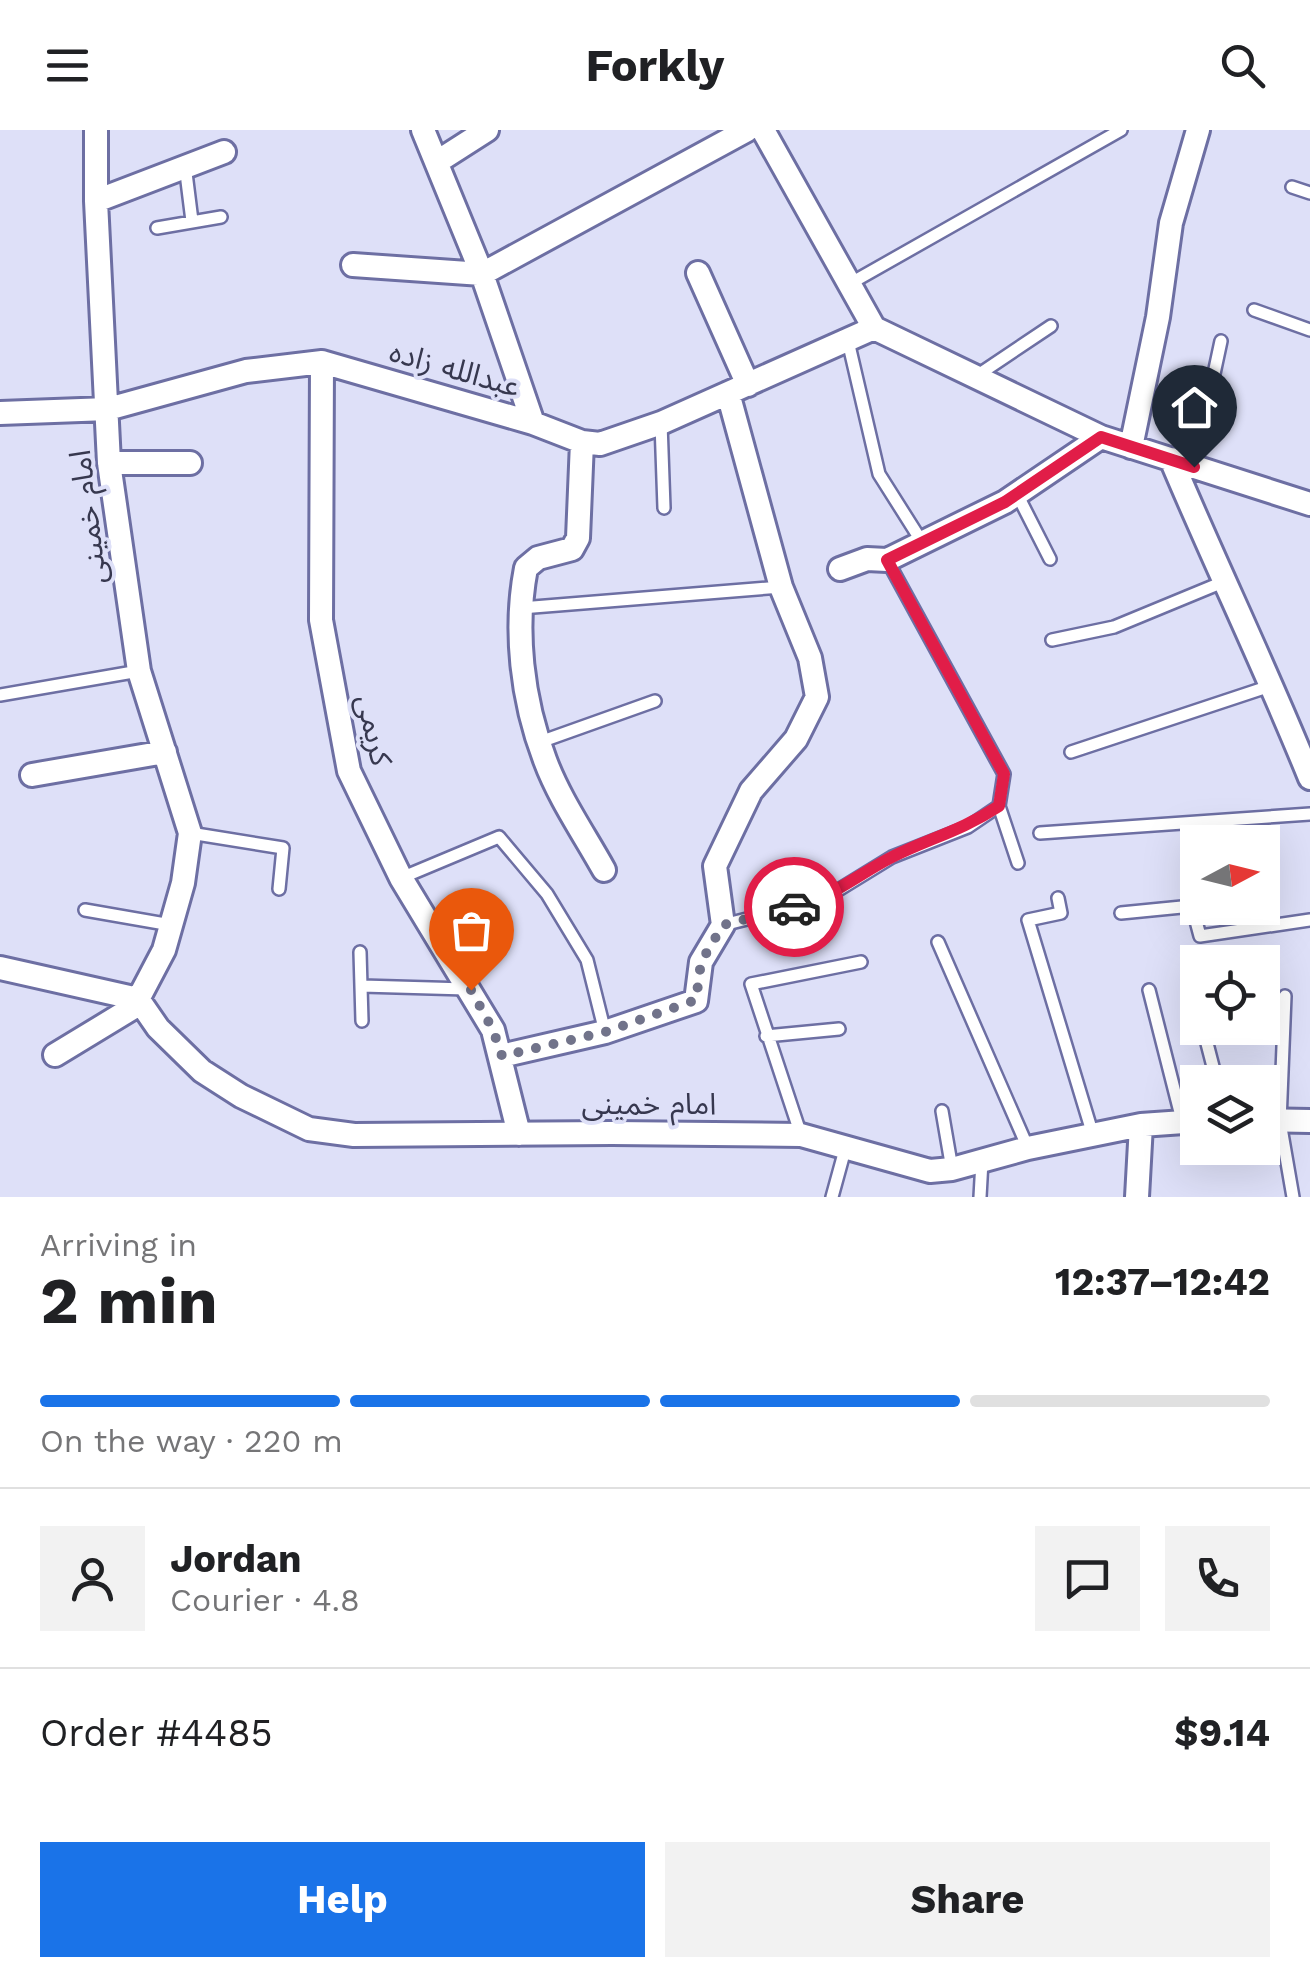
<!DOCTYPE html>
<html lang="en">
<head>
<meta charset="utf-8">
<style>
	:root { --surface:#fff; --page:#f2f2f2; --text:#202124; --muted:#757577; --line:#e0e0e0; --accent:#1a73e8 }
	body { margin:0; font-family:"Work Sans","Noto Sans Arabic",sans-serif; background:var(--page); color:var(--text); height:100vh; display:flex; flex-direction:column; font-size:38px; white-space:nowrap }
	* { box-sizing:border-box; margin:0 }
	p { font-size:32px; color:var(--muted) }
	.icon { flex:none; width:55px; height:55px; fill:none; stroke:currentColor; stroke-width:2; stroke-linecap:round; stroke-linejoin:round }
	.map { position:relative; height:1067px; overflow:hidden }
	.sheet { display:flex; flex-direction:column; background:var(--surface); flex:1 }
	.sheet>* { flex:none }
	.needle { width:65px; rotate:83deg }
	.controls { position:absolute; left:1180px; top:695px; display:grid; gap:20px }
	.controls a { display:grid; place-items:center; width:100px; height:100px; border-radius:0px; background:var(--surface); box-shadow:0 10px 40px #0002; font-size:50px }
	.pin { position:absolute; display:grid; place-items:center; width:85px; height:85px; color:#fff; margin:-102px -42px; border-radius:50% 50% 50% 0; rotate:-45deg; box-shadow:0 0 10px #0007 }
	.pin .icon { rotate:45deg }
	.courier { position:absolute; display:grid; place-items:center; width:100px; height:100px; margin:-50px; border:8px solid #e11d48; border-radius:50%; background:#fff; color:#222; box-shadow:0 2px 12px #0007 }
	.overview em { font-style:normal; font-weight:700 }
	.overview div { display:flex; flex-direction:column-reverse }
	.overview { display:flex; align-items:center; justify-content:space-between; height:170px; padding:0 40px }
	h1 { font-size:65px; font-weight:700; line-height:75px }
	.bar { display:grid; grid-template-columns:repeat(4,1fr); gap:15px 10px; align-content:center; height:120px; padding:0 40px }
	.bar i { height:12px; border-radius:8px; background:var(--line) }
	.bar .current { background:var(--accent) }
	.bar p { grid-column:span 4 }
	.line { display:flex; align-items:center; gap:25px; padding:0 40px; border-top:2px solid var(--line) }
	.line div { flex:1 }
	.round { display:grid; place-items:center; flex:none; width:105px; height:105px; border-radius:0px; background:var(--page) }
	.action { display:flex; gap:20px; margin-top:auto; padding:20px 40px }
	.action a { flex:1; height:115px; border-radius:0px; background:var(--accent); color:#fff; font-size:40px; font-weight:700; line-height:115px; text-align:center }
	.action a+a { background:var(--page); color:var(--text) }
	header { display:flex; justify-content:space-between; align-items:center; height:130px; padding:0 40px; background:var(--surface); font-size:45px; font-weight:700 }
	.map>svg:first-child { display:block }
	.lines { fill:none; stroke-linecap:round; stroke-linejoin:round }
	.lane-casing { stroke:#6d6fa3; stroke-width:16 }
	.street-casing { stroke:#6d6fa3; stroke-width:28 }
	.lane { stroke:#fff; stroke-width:11 }
	.street { stroke:#fff; stroke-width:22 }
	.done { stroke:#71738a; stroke-width:10; stroke-dasharray:0 18 }
	.route { stroke:#e11d48; stroke-width:12 }
	.labels { text-anchor:middle; stroke-width:8; stroke-linejoin:round; paint-order:stroke }
	.street-label { font-size:30px; fill:#37384f; stroke:#dee0f8 }
</style>
</head>
<body>
<header><svg class="icon" aria-label="menu" viewBox="0 0 24 24"><path d="M4 6h16M4 12h16M4 18h16"/></svg>Forkly<svg class="icon" aria-label="search" viewBox="0 0 24 24"><circle cx="10" cy="10" r="6"/><path d="M15 15l6 6"/></svg></header>
<div class="map">
<svg width="1310" height="1067" viewBox="0 0 1310 1067">
	<rect width="100%" height="100%" fill="#dee0f8"/>
	<g class="lines">
		<defs>
			<path id="lane" d="M185 35 192 91
				M1292 57 1310 63
				M157 98 221 87
				M851 153 1121 0
				M1254 180 1310 200
				M848 211 879 344 922 412
				M975 247 1051 196
				M661 293 664 378
				M1194 337 1221 211
				M1017 364 1050 429
				M521 478 781 457
				M1052 510 1114 497 1223 452
				M0 565 139 541
				M540 612 655 571
				M1071 622 1273 555
				M999 676 1018 733
				M190 703 283 718 279 759
				M1040 703 1310 684
				M401 748 499 707 547 764 587 830 605 902
				M1058 768 1061 783 1028 790 1093 1005
				M85 780 171 795
				M1121 783 1192 776 1200 806 1310 790
				M723 795 822 770 892 727 968 697 999 676 1004 644 887 430
				M938 812 1028 1018
				M360 822 362 891
				M362 856 466 859
				M1193 858 1198 876
				M1149 860 1183 994
				M1285 866 1280 992 1293 1067
				M1203 898 1217 952
				M766 906 839 899
				M942 981 952 1039
				M801 1005 751 854 861 832
				M832 1067 846 1016
				M980 1067 982 1031"/>
			<path id="street" d="M423 0 482 144 533 293
				M763 0 874 198
				M437 32 487 0
				M96 71 224 22
				M353 135 482 144 747 0
				M698 143 748 255
				M874 198 1101 307 1310 374
				M322 232 321 490 349 641 401 748 493 900 519 1004
				M0 283 108 279 246 241 322 232 533 293 582 312 600 314 661 293 874 198
				M582 312 578 408 572 419 538 428 526 438C514 500 522 570 545 630 559 668 584 704 604 740
				M1131 317 1158 187 1171 93 1198 0
				M1171 329C1216 436 1267 541 1310 648
				M109 333H190
				M840 439 867 429 887 430 1005 372 1101 307
				M32 645 165 622
				M0 838 138 869 158 898 202 941 241 966 309 999 354 1005 612 1003 801 1005 930 1041 952 1039 1028 1018 1141 995 1198 991
				M55 925 134 877 164 820 183 753 190 703 139 541 109 333 96 71V0
				M501 926 605 902 696 871 701 832 723 795 715 736 751 661 796 609 817 567 810 528 781 457 728 263
				M1262 990 1310 991
				M1137 1067 1141 995"/>
		</defs>
		<use href="#lane" class="lane-casing"/>
		<use href="#street" class="street-casing"/>
		<use href="#lane" class="lane"/>
		<use href="#street" class="street"/>
	</g>
	<g class="lines">
		<path class="done" d="M471 860 493 900 502 926 605 902 696 870 701 832 723 795 794 777"/>
		<path class="route" d="M794 777C833 767 857 745 892 727 930 708 961 701 999 676L1004 644 887 430 1005 372 1101 307 1194 337"/>
	</g>
	<g class="labels">
		<g class="street-label">
			<text transform="translate(455 239) rotate(16)" y="10">عبدالله زاده</text>
			<text transform="translate(88 387) rotate(-97)" y="10">امام خمینی</text>
			<text transform="translate(374 600) rotate(77)" y="10">کریمی</text>
			<text x="649" y="984">امام خمینی</text>
		</g>
	</g>
</svg>
<div class="controls">
<a><svg class="needle" viewBox="-14 -14 28 28"><path d="M0-13l5 13h-10z" fill="#e53935"/><path d="M0 13l5-13h-10z" fill="#757577"/></svg></a>
<a><svg class="icon" aria-label="locate" viewBox="0 0 24 24"><circle cx="12" cy="12" r="6"/><path d="M12 2v4M12 18v4M2 12h4M18 12h4"/></svg></a>
<a><svg class="icon" aria-label="layers" viewBox="0 0 24 24"><path d="M12 4l9 5-9 5-9-5zM3 14l9 5 9-5"/></svg></a>
</div>
<div class="pin" style="left:471px;top:860px;background:#ea580c"><svg class="icon" aria-label="bag" viewBox="0 0 24 24"><path d="M5 8h14l-1 12H6zM9 8a3 3 0 0 1 6 0"/></svg></div>
<div class="pin" style="left:1194px;top:337px;background:#1f2937"><svg class="icon" aria-label="home" viewBox="0 0 24 24"><path d="M3 11l9-7 9 7M6 9v11h12V9"/></svg></div>
<div class="courier" style="left:794px;top:777px"><svg class="icon" aria-label="car" viewBox="0 0 24 24"><path d="M5 17H2v-5l4-1 3-4h7l3 4 3 1v5h-3M9 17h6M6 11h13"/><circle cx="7" cy="17" r="2"/><circle cx="17" cy="17" r="2"/></svg></div>
</div>
<section class="sheet">
<div class="overview"><div><h1>2 min</h1><p>Arriving in</p></div><em>12:37–12:42</em></div>
<div class="bar"><i class="current"></i><i class="current"></i><i class="current"></i><i></i><p>On the way · 220 m</p></div>
<div class="line" style="height:180px"><a class="round"><svg class="icon" aria-label="person" viewBox="0 0 24 24"><circle cx="12" cy="8" r="4"/><path d="M4 21q1-7 8-7t8 7"/></svg></a><div><b>Jordan</b><p>Courier · 4.8</p></div><a class="round"><svg class="icon" aria-label="chat" viewBox="0 0 24 24"><path d="M4 5h16v11H9l-5 4z"/></svg></a><a class="round"><svg class="icon" aria-label="phone" viewBox="0 0 24 24"><path d="M5 4h4l2 5-3 2q2 4 5 5l2-3 5 2v4C11 20 4 13 5 4z"/></svg></a></div>
<div class="line" style="height:130px"><div>Order #4485</div><b>$9.14</b></div>
<div class="action"><a>Help</a><a>Share</a></div>
</section>
</body>
</html>
